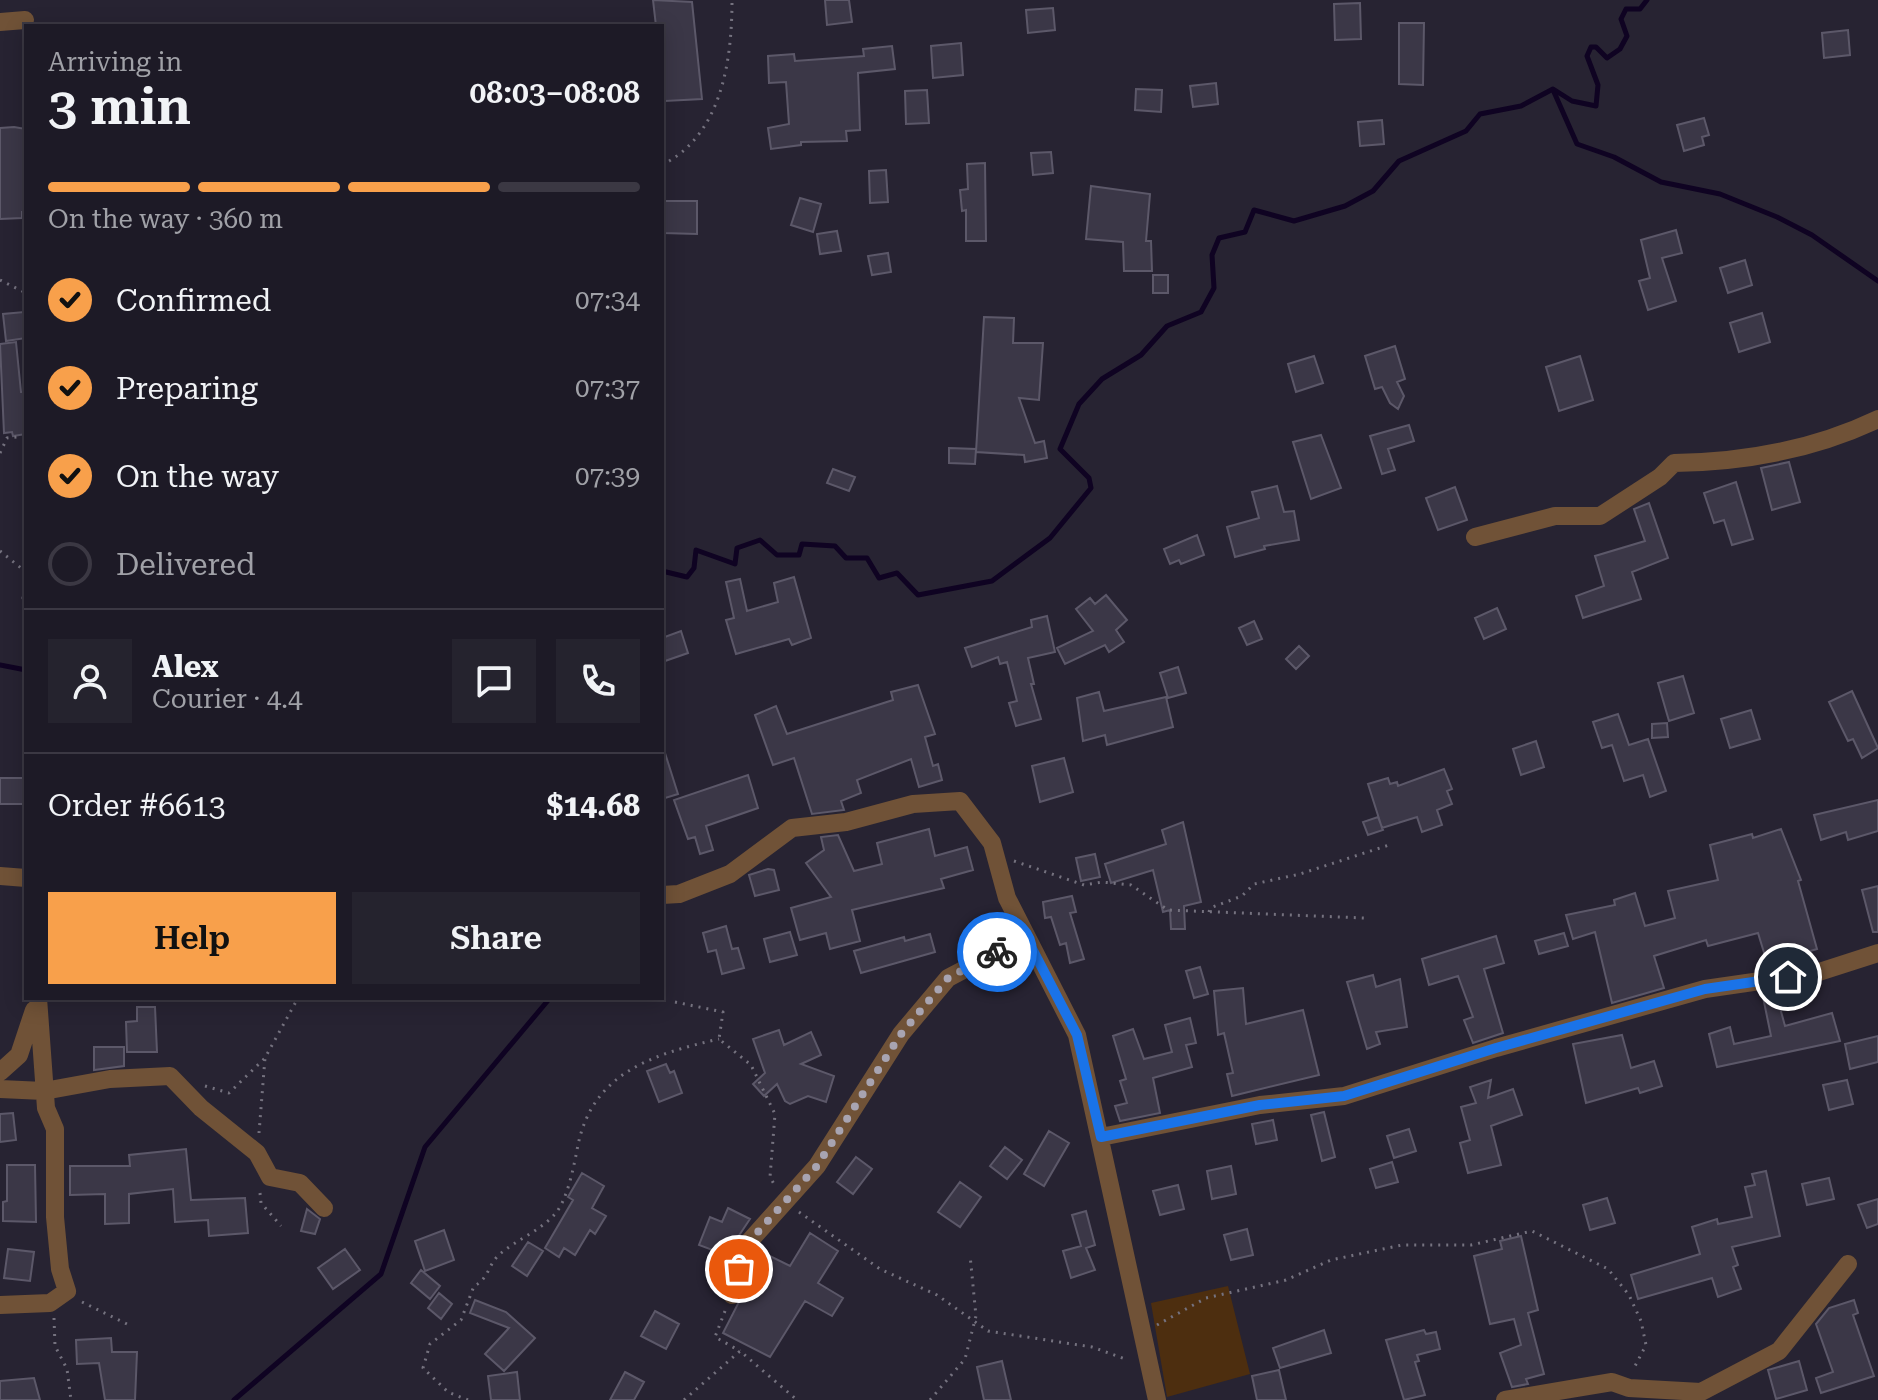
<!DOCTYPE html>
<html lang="en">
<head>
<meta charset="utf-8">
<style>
	:root { --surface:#1d1a26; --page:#25232e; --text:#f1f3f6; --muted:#a0a1a7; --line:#3b3843; --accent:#f8a04b }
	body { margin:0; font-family:"Roboto Serif",serif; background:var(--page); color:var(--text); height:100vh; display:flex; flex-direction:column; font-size:30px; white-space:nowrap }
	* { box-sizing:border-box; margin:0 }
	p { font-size:26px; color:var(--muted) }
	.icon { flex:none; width:44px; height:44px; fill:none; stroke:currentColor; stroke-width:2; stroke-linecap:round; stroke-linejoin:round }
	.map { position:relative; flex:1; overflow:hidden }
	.panel { position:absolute; left:24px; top:24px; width:640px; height:976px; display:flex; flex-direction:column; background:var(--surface); border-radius:0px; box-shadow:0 4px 20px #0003,0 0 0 2px var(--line) }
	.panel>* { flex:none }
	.pin { position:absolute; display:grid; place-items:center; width:68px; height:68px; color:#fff; margin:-34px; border:4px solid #fff; border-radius:50%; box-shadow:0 2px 8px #0007 }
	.courier { position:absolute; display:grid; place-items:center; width:80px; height:80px; margin:-40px; border:6px solid #1a73e8; border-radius:50%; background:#fff; color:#222; box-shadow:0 2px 10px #0007 }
	.headline em { font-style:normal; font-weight:600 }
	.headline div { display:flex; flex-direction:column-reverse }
	.headline { display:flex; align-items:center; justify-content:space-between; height:136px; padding:0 24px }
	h1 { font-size:52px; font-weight:600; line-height:60px }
	.bar { display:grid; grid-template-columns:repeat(4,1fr); gap:12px 8px; align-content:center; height:96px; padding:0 24px }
	.bar i { height:10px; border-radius:6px; background:var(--line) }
	.bar .on { background:var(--accent) }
	.bar p { grid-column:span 4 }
	.line { display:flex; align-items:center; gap:20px; padding:0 24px; border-top:2px solid var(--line) }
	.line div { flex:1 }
	.round { display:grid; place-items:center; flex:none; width:84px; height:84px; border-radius:0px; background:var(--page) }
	ol { padding:0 24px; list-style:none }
	li { display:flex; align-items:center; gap:24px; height:88px }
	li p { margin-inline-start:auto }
	li .icon { padding:8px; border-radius:50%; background:var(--accent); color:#111; stroke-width:4 }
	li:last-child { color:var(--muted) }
	li i { width:44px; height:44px; border:4px solid var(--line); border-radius:50% }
	.primary-button { display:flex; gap:16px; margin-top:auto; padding:16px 24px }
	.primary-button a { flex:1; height:92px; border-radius:0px; background:var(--accent); color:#111; font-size:32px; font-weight:600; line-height:92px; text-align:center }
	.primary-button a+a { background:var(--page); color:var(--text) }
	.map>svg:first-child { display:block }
	.green { fill:#4d2e0f }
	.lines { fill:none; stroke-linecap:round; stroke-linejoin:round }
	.stream { stroke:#0f0322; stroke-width:5 }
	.building { fill:#3b3747; stroke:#5c5869; stroke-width:2 }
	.path { stroke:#75727f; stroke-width:3; stroke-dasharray:2 6; stroke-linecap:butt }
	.minor { stroke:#705237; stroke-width:18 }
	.done { stroke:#a8a4b1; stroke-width:8; stroke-dasharray:0 14.4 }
	.route { stroke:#1a73e8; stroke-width:10 }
</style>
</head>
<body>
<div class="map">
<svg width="1878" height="1400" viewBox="0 0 1878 1400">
	<rect width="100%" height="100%" fill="#272332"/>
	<path class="green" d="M1228 1286 1250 1374 1167 1397 1151 1303Z"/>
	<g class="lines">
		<path class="stream" d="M1554 92 1577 144 1614 157 1661 182 1720 194 1777 217 1812 235 1878 281
			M662 571 687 577 694 568 696 550 735 564 737 548 760 540 777 555H799L802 544 835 546 846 558H867L879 578 897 573 918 595 992 581 1050 538 1091 488 1089 478 1060 449 1079 404 1102 379 1141 355 1167 326 1201 312 1214 288 1212 255 1219 238 1245 232 1254 210 1294 221 1345 206 1373 191 1399 161 1466 131 1480 114 1521 106 1553 89 1572 101 1596 106 1598 85 1587 56 1591 47H1596L1607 58 1620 49 1627 36 1621 19 1626 9H1640L1647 0
			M0 665 26 670
			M234 1400 381 1274 425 1147 550 998"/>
	</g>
	<path class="building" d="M653 0 692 2 702 99 665 101 662 26H656Z
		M825 0H849L852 22 827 25Z
		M1360 3 1361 39 1335 40 1334 4Z
		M1053 8 1055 30 1028 33 1026 10Z
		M1399 23H1424L1423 85 1399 84Z
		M1848 30 1850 55 1824 58 1822 33Z
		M961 43 963 75 933 78 931 46Z
		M892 46 895 69 858 73 860 130 846 131 847 141 801 142V145L771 149 768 128 789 124 786 82 769 83 768 56 794 54 795 61 864 56 863 49Z
		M1216 83 1218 104 1193 107 1190 86Z
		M1136 89 1162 90 1161 112 1135 110Z
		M927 90 929 123 906 124 905 91Z
		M1704 118 1709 135 1702 137 1704 145 1684 151 1677 125Z
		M1382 120 1384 144 1360 146 1358 122Z
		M14 127 26 129V212H22V218L0 219V128Z
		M1051 152 1053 173 1033 175 1031 153Z
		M985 163 986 241H966V210L962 211 960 190 968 189 967 164Z
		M886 170 888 202 870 203 869 171Z
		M1091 186 1150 194 1146 241H1151L1152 271H1124L1123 242 1086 239Z
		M800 198 821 204 813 232 791 225Z
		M663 201H697V234L663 233Z
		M1676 230 1682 253 1662 258 1676 301 1648 310 1639 281 1650 278 1641 240Z
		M837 231 841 251 820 254 817 234Z
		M888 253 891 272 872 275 868 256Z
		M1745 260 1752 285 1728 293 1720 268Z
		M1153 275H1168V293H1153Z
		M24 312 26 338 6 341 3 314Z
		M1762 313 1770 342 1739 352 1730 323Z
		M984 317 1014 318 1013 343H1043L1039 400 1019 398 1035 443 1044 441 1047 458 1025 462 1024 455 976 452Z
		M16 342 21 392H26V434L13 436 12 432 4 433 0 344Z
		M1395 346 1405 379 1397 382 1404 396 1398 409 1390 403 1382 387 1375 389 1365 356Z
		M1314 356 1323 383 1296 392 1288 364Z
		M1580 356 1593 400 1559 411 1546 367Z
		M1409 425 1414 441 1388 449 1395 470 1382 474 1370 436Z
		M1321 435 1341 488 1311 499 1293 442Z
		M949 448 976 449 975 464 949 463Z
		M1789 462 1800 502 1772 510 1761 468Z
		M833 469 855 477 849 491 827 483Z
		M1736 482 1753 539 1732 545 1724 520 1714 523 1704 493Z
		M1277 486 1284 512 1294 511 1299 540 1264 546 1265 549 1235 557 1227 527 1259 518 1252 492Z
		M1455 487 1467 520 1438 530 1426 498Z
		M1649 503 1668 558 1632 572 1641 599 1583 618 1576 596 1604 586 1595 556 1645 541 1634 509Z
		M1197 535 1204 555 1181 564 1179 560 1170 564 1164 549Z
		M794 577 811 638 792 645 789 639 736 654 726 620 734 618 726 582 740 579 747 611 778 602 774 583Z
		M1106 595 1127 620 1116 630 1124 642 1109 652 1105 645 1065 664 1057 648 1093 631 1076 609 1090 598 1095 604Z
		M1497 608 1506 629 1484 639 1475 618Z
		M1047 616 1055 652 1028 658 1034 684H1031L1041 719 1016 726 1009 703 1017 701 1007 662 1000 664 998 657 972 667 965 648 1032 627 1031 620Z
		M1254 621 1262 639 1247 645 1239 628Z
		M681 631 688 653 662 662V638Z
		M1299 646 1309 656 1296 669 1286 659Z
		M1178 667 1186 693 1168 698 1160 673Z
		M1683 676 1694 713 1669 721 1658 683Z
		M918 685 935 734 925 737 933 766 938 764 942 780 919 787 911 759 857 780 861 793 841 801 844 810 812 814 794 758 773 765 755 715 776 706 787 734 893 700 891 692Z
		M1852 691 1878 748 1862 758 1853 739 1848 741 1829 702Z
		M1099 692 1104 711 1166 697 1173 727 1107 745 1105 735 1083 741 1077 698Z
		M1751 710 1760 739 1730 748 1721 719Z
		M1618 714 1629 745 1648 739 1666 791 1650 797 1643 775 1624 781 1612 745 1602 748 1593 722Z
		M1667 723 1668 737 1652 738V724Z
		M1536 741 1544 767 1521 775 1513 749Z
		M665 753 678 794 662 799V754Z
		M1064 758 1073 792 1040 802 1032 766Z
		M1444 769 1452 789 1447 791 1452 804 1437 810 1442 825 1422 832 1417 817 1382 828 1368 784 1388 778 1390 784 1397 782 1398 786Z
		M748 775 758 808 706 826 713 850 700 854 695 837 688 839 674 800Z
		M0 778H23V804H0Z
		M1878 800V831L1848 840 1846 832 1821 840 1814 815Z
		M1378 817 1383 830 1368 835 1363 822Z
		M1183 822 1201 902 1184 906 1185 929H1171L1170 910 1163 912 1153 870 1111 883 1105 864 1166 844 1162 830Z
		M929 829 935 856 967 847 973 870 941 879 944 888 852 910 860 941 830 949 826 933 800 940 791 908 831 897 806 863 824 850 821 837 838 835 854 871 882 864 877 843Z
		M1781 829 1801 880 1798 881 1817 949 1790 957 1789 952 1766 959 1758 933 1708 946 1706 940 1654 956 1664 988 1612 1003 1595 932 1573 939 1566 915 1615 905 1614 900 1635 893 1645 926 1675 918 1668 891 1718 880 1710 845 1752 834 1753 838Z
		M1095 854 1100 877 1081 881 1076 858Z
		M768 869 774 870 779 890 755 896 749 875Z
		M1878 886V932H1873L1862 890Z
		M1072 896 1076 912 1070 913 1084 959 1070 963 1066 943 1060 945 1051 917 1045 918 1043 902Z
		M726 926 732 949 738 948 744 968 722 974 716 950 708 952 703 933Z
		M790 932 797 955 770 962 764 939Z
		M1564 933 1568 946 1539 954 1535 941Z
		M930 934 935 952 861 973 854 951 904 937 905 941Z
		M1496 936 1504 963 1484 969 1503 1033 1473 1043 1464 1020 1473 1017 1458 976 1429 985 1422 959Z
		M1200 967 1208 994 1194 998 1186 971Z
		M1373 975 1376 987 1400 979 1407 1027 1376 1032 1380 1044 1367 1049 1347 982Z
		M1243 988 1246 1024 1303 1010 1319 1075 1232 1096 1227 1074 1233 1073 1224 1033 1218 1035 1214 991Z
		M1776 993 1785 1026 1832 1013 1840 1041 1717 1067 1709 1034 1730 1027 1734 1044 1771 1036 1763 997Z
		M137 1007H155L157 1052H127L126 1022 137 1021Z
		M1190 1018 1196 1043 1186 1045 1192 1067 1153 1078 1160 1113 1120 1121 1115 1106 1127 1103 1120 1081 1126 1079 1113 1036 1133 1029 1144 1059 1172 1052 1165 1025Z
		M779 1030 784 1045 811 1032 821 1055 801 1064 834 1076 826 1102 808 1096 790 1104 785 1101 777 1084 764 1096 753 1084 765 1073 753 1039Z
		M1622 1035 1631 1068 1654 1061 1662 1086 1640 1093 1638 1088 1586 1103 1573 1044Z
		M1878 1036V1062L1850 1069 1845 1044Z
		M94 1047H124V1066L94 1070Z
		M666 1064 670 1073 674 1071 682 1093 659 1102 647 1071Z
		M1491 1080 1488 1098 1513 1089 1522 1115 1491 1126 1501 1165 1468 1173 1460 1143 1470 1140 1461 1107 1476 1103 1470 1087Z
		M1847 1080 1853 1104 1829 1110 1823 1085Z
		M1324 1112 1335 1157 1322 1161 1311 1115Z
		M13 1113 16 1140 0 1142V1114Z
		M1273 1120 1277 1140 1256 1144 1252 1124Z
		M1409 1129 1416 1151 1394 1158 1387 1136Z
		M1049 1131 1069 1143 1044 1186 1024 1174Z
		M1005 1147 1022 1160 1007 1179 990 1166Z
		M186 1149 191 1200 245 1198 248 1233 209 1236 208 1220 175 1222 173 1189 129 1194V1223L105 1224V1194L70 1195V1166H130L129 1155Z
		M856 1157 872 1169 853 1194 837 1182Z
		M1392 1162 1398 1182 1376 1188 1370 1169Z
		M7 1165H35L36 1222 3 1221V1202L7 1201Z
		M1231 1166 1236 1194 1212 1199 1207 1171Z
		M1766 1171 1780 1236 1732 1247 1738 1265 1733 1267 1741 1289 1718 1297 1712 1278 1638 1299 1631 1275 1700 1254 1692 1227 1717 1219 1718 1224 1752 1217 1745 1187 1755 1185 1752 1174Z
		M582 1173 604 1186 592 1208 606 1216 595 1234 590 1230 575 1255 564 1248 559 1257 545 1248 573 1200 568 1197Z
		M1829 1178 1834 1199 1807 1205 1802 1184Z
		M960 1182 981 1197 960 1227 938 1212Z
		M1178 1185 1184 1209 1160 1215 1153 1191Z
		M1607 1198 1615 1223 1590 1230 1583 1205Z
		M1878 1199V1224L1867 1228 1858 1205Z
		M728 1208 750 1219 736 1240 731 1257 699 1245 710 1217 722 1222Z
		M307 1209 320 1219 315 1234 301 1231Z
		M1086 1211 1095 1245 1086 1248 1095 1270 1071 1278 1063 1251 1081 1246 1072 1215Z
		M1247 1229 1253 1255 1231 1260 1224 1235Z
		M444 1230 454 1260 425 1271 415 1241Z
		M810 1233 838 1251 818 1283 843 1298 832 1316 805 1301 770 1357 723 1333 764 1253 790 1266Z
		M1521 1236 1538 1310 1528 1313 1544 1374 1526 1379 1528 1384 1512 1387 1500 1353 1521 1345 1514 1319 1490 1324 1474 1256 1502 1249 1500 1241Z
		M528 1242 543 1251 527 1276 512 1266Z
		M8 1249 34 1252 30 1281 4 1278Z
		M345 1249 360 1270 333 1289 318 1268Z
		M421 1270 440 1286 430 1299 411 1283Z
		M439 1293 452 1304 441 1319 428 1308Z
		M475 1300 506 1312 535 1338 504 1371 485 1354 509 1328 470 1313Z
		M1854 1300 1858 1313 1853 1315 1874 1376 1821 1393 1816 1378 1833 1372 1816 1324 1829 1308Z
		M655 1311 679 1324 666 1349 641 1336Z
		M1324 1330 1331 1353 1280 1368 1273 1348Z
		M1424 1330 1426 1334 1436 1332 1440 1349 1417 1355 1419 1361 1415 1362 1425 1395 1404 1400 1386 1340Z
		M111 1338 112 1352H137L135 1400H105L99 1363 77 1364 76 1340Z
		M1002 1361 1011 1400H984L977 1367Z
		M1799 1361 1807 1390 1776 1399 1768 1370Z
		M1279 1370 1286 1400H1257L1252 1376Z
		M517 1372 520 1400H491L488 1376Z
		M625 1372 644 1382 634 1400H610Z
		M34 1378 40 1400H0V1381Z"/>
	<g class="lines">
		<path class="path" d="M662 165C722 135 732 60 732 0
			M0 280 26 293
			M0 453 7 438 26 436
			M0 551 26 572
			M26 581 23 598 26 607
			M1014 861 1084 885 1102 882 1131 885 1168 910 1364 918
			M1209 912 1210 908 1242 896 1254 884 1300 874 1389 845
			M675 1002 723 1012 719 1039 751 1065 775 1114 770 1177 775 1186
			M205 1086 229 1093 265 1058
			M259 1133 265 1058 298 998
			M260 1193 261 1203 281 1226
			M799 1212 880 1269 937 1295 988 1331 1092 1347 1128 1360
			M82 1302 129 1325
			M725 1311 715 1337 740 1351
			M54 1318 55 1346 67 1369 71 1400
			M1157 1325 1206 1298 1286 1280 1331 1260 1402 1245H1471L1532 1231 1608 1269 1629 1295 1641 1321 1646 1345 1633 1370
			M468 1400 448 1392 423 1368 430 1344 461 1320 474 1286C489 1279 488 1264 500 1254 516 1240 540 1231 555 1214 568 1199 574 1165 578 1145 593 1072 654 1054 719 1039
			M684 1400 740 1351 797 1400
			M930 1400 965 1359 976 1316 970 1255"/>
		<path class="minor" d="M0 22 25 20
			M1475 537 1555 516H1600L1660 477 1674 463C1745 462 1813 450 1878 419
			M0 876 26 878
			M662 895 679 894 730 874 792 828 846 822 913 804 960 801 992 843 1007 898 1077 1035 1157 1400
			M0 1072 19 1055 34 1010
			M0 1089 44 1091 110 1079 170 1076 201 1108 257 1153 270 1177 300 1183 324 1208
			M1101 1137 1260 1105 1344 1096 1496 1048 1705 989 1816 973 1878 953
			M732 1295 747 1244 817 1166 901 1034 948 978 1026 937
			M0 1305 50 1303 67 1291 60 1269 55 1217V1129L46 1108 38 998
			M1505 1400 1612 1382 1629 1388 1701 1392 1779 1351 1848 1264"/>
	</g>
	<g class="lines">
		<path class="done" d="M739 1269 747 1244 817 1166 901 1034 948 978 997 952"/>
		<path class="route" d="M997 952 1026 937 1077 1035 1101 1137 1260 1105 1344 1096 1496 1048 1705 989 1788 977"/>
	</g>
</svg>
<div class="pin" style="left:739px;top:1269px;background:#ea580c"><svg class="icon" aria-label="bag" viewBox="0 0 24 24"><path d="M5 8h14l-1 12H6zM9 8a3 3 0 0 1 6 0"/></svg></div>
<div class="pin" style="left:1788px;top:977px;background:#1f2937"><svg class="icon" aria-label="home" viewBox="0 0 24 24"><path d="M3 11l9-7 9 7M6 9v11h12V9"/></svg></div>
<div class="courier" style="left:997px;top:952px"><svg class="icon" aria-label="bike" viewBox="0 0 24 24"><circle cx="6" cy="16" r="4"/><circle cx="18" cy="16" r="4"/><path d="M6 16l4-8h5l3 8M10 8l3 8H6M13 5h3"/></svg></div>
<section class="panel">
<div class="headline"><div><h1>3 min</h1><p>Arriving in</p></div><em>08:03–08:08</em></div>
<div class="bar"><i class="on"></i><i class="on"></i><i class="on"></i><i></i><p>On the way · 360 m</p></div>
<ol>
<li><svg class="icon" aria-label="check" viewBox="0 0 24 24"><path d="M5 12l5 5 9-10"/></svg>Confirmed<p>07:34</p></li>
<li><svg class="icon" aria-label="check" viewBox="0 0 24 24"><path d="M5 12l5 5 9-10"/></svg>Preparing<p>07:37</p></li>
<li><svg class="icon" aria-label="check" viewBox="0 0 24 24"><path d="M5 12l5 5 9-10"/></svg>On the way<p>07:39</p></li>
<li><i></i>Delivered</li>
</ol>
<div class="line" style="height:144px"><a class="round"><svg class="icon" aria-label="person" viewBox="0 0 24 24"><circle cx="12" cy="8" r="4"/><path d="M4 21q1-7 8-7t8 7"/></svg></a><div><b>Alex</b><p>Courier · 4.4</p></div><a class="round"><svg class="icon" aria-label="chat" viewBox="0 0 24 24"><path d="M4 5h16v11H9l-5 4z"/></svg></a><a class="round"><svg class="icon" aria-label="phone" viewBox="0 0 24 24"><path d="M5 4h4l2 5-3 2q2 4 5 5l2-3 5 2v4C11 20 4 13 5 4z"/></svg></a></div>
<div class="line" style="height:104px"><div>Order #6613</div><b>$14.68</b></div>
<div class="primary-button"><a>Help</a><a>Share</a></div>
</section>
</div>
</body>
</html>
